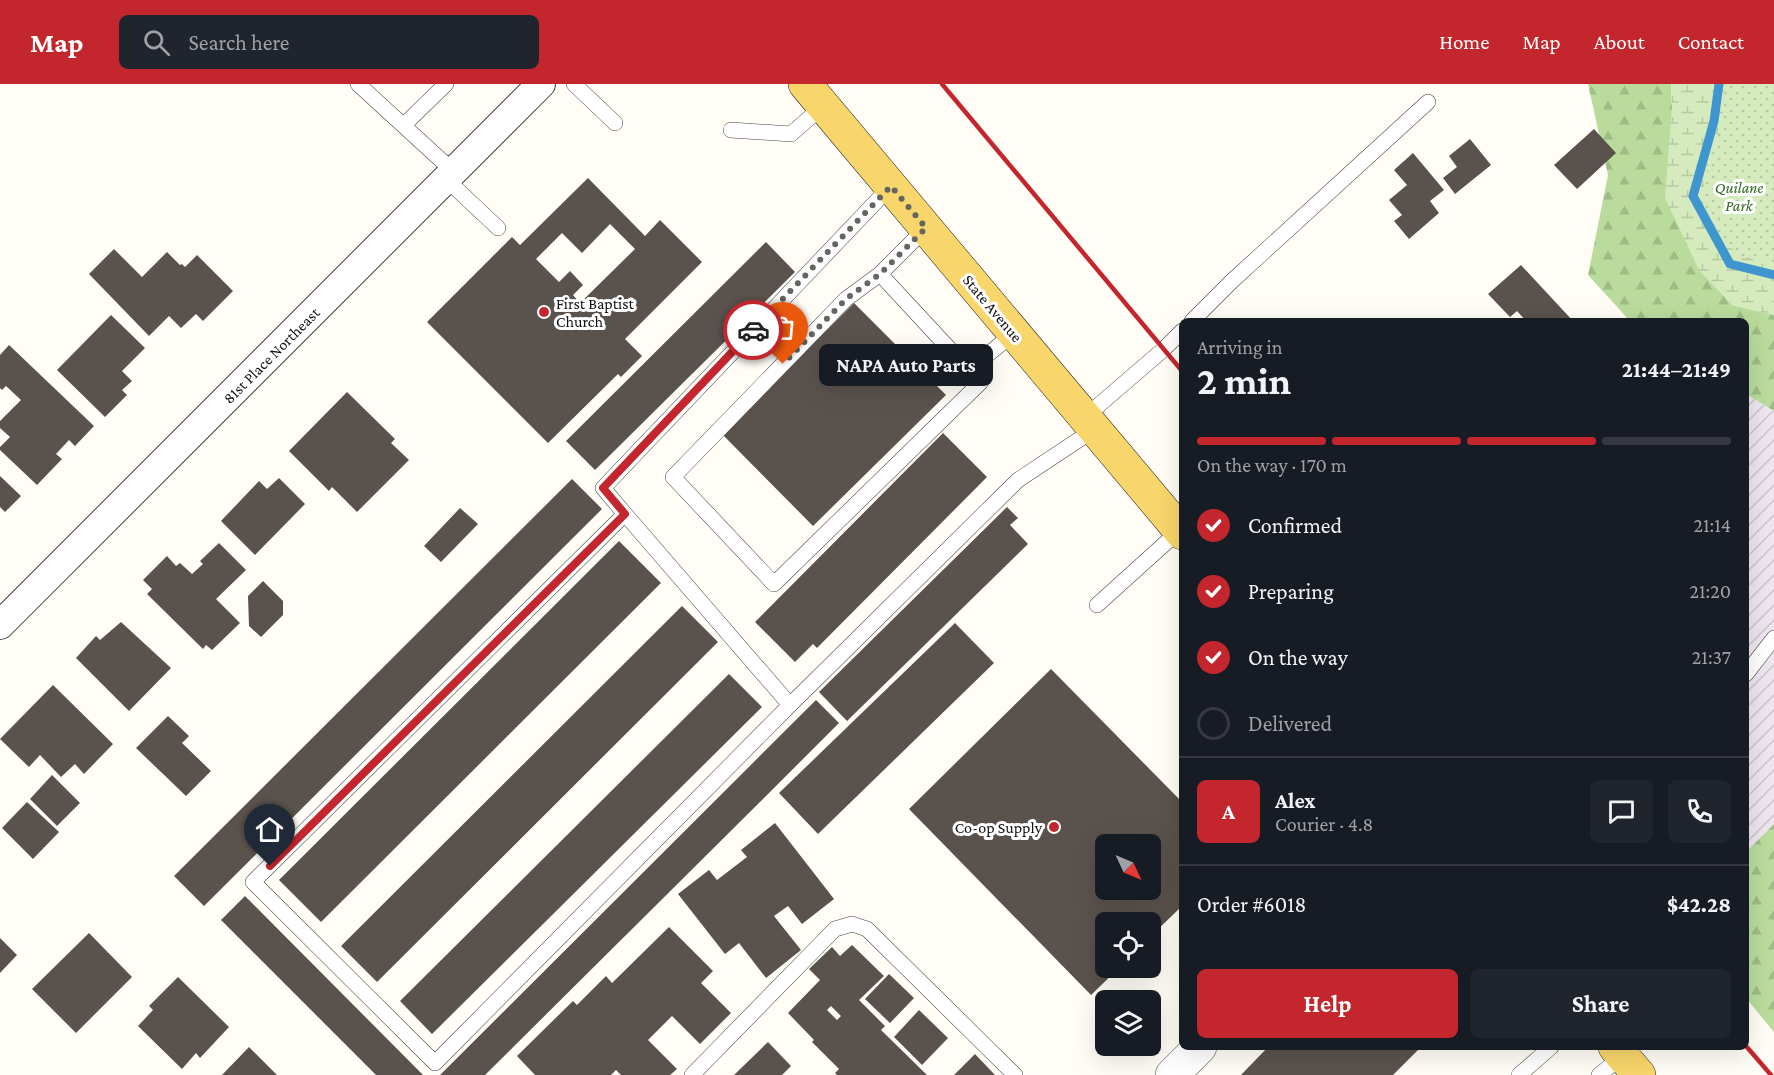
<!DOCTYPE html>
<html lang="en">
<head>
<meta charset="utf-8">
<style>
	:root { --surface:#171b24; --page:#20242c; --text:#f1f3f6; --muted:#9ea1a6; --line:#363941; --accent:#c4262e }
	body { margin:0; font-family:"Crimson Pro",serif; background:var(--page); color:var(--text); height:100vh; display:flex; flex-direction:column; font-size:22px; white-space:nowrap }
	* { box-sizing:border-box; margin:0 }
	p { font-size:20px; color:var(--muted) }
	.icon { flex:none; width:33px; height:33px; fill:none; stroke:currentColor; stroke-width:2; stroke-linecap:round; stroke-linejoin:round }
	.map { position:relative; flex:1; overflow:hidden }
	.drawer { position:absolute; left:1179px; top:234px; width:570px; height:732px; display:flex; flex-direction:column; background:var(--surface); border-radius:9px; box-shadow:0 6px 24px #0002 }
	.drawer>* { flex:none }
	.needle { width:39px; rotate:134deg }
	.buttons { position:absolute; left:1095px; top:750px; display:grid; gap:12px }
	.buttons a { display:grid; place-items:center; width:66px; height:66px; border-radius:9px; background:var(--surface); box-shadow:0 6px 24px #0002; font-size:30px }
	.pin { position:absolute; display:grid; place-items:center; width:51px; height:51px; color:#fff; margin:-62px -26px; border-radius:50% 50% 50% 0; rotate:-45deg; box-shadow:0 0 6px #0007 }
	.pin .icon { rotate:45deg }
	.courier { position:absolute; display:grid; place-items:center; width:60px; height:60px; margin:-30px; border:4px solid #c4262e; border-radius:50%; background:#fff; color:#222; box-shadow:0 2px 8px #0007 }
	.bubble { position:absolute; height:42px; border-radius:9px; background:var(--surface); box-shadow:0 6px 24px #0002; font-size:20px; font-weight:700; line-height:42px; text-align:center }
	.overview em { font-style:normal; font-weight:700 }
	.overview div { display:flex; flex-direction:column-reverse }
	.overview { display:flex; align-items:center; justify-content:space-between; height:102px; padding:0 18px }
	h1 { font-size:39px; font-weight:700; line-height:45px }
	.bar { display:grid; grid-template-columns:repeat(4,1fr); gap:9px 6px; align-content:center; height:72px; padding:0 18px }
	.bar i { height:8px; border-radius:4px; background:var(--line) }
	.bar .on { background:var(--accent) }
	.bar p { grid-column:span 4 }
	.line { display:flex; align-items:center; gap:15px; padding:0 18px; border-top:2px solid var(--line) }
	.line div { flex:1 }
	.round { display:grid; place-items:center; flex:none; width:63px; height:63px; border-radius:9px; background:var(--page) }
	ol { padding:0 18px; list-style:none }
	li { display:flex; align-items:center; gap:18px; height:66px }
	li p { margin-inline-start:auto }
	li .icon { padding:6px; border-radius:50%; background:var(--accent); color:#fff; stroke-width:4 }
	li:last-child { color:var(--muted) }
	li i { width:33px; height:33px; border:3px solid var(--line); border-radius:50% }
	.cta { display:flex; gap:12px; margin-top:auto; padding:12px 18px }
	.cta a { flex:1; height:69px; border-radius:9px; background:var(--accent); color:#fff; font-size:24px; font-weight:700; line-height:69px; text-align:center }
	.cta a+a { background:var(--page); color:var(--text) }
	header { display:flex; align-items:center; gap:36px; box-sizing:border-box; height:84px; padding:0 30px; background:var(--accent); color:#fff }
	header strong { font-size:28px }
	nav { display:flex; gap:33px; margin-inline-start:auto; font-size:21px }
	.search { width:420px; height:54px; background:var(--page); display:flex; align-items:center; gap:15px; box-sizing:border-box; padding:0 21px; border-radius:9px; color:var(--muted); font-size:22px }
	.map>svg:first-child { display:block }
	.industrial { fill:url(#industrial-furrows) }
	.forest { fill:url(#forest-firs) }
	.wetland { fill:url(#wetland-marsh) }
	.park { fill:url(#park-dots) }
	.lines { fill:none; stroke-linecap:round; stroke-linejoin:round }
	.stream { stroke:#3f96cf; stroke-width:9 }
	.building { fill:#5a524d; fill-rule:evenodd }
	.service-casing { stroke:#444; stroke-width:16 }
	.minor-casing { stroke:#444; stroke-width:30 }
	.tertiary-casing { stroke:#444; stroke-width:34 }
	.primary-casing { stroke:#222; stroke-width:34 }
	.service { stroke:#fff; stroke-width:15 }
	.minor { stroke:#fff; stroke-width:28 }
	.tertiary { stroke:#fff; stroke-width:33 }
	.primary { stroke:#f9d66b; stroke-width:33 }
	.rail { stroke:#c4262e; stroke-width:4.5 }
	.done { stroke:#646461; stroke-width:6; stroke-dasharray:0 10.8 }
	.route { stroke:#c4262e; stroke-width:8 }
	.poi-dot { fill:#c4262e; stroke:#fff; stroke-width:2 }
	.labels { text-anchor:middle; stroke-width:6; stroke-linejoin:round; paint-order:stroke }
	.park-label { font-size:16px; font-style:italic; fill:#2f6b1f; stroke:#fff }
	.poi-label { font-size:16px; fill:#111; stroke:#fff; text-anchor:start }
	.street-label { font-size:16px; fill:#111; stroke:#fff }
</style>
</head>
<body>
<header>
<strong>Map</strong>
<div class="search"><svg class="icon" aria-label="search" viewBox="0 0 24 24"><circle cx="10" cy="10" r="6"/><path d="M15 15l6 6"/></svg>Search here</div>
<nav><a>Home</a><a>Map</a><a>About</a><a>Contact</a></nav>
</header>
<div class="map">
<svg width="1774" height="991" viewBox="0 0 1774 991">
	<defs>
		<pattern id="industrial-furrows" width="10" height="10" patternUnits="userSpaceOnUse" patternTransform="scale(1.5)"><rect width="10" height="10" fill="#eee6ef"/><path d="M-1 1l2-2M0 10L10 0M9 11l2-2" fill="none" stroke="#cbc4cc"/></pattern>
		<pattern id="forest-firs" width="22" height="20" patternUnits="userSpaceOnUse" patternTransform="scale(1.5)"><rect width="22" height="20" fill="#b9dc9c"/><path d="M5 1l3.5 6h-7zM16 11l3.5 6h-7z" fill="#9ebc85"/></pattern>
		<pattern id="wetland-marsh" width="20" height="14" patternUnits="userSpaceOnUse" patternTransform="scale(1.5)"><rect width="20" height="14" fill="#d5ebbd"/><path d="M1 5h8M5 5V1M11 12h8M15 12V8" fill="none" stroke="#b6c8a1"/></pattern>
		<pattern id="park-dots" width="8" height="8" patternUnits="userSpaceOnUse" patternTransform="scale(1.5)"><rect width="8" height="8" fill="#d5ebbd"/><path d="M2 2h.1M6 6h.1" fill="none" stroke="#b6c8a1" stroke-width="1.8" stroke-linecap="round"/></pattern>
	</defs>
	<rect width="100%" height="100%" fill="#fffdf5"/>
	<path class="industrial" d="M1746 310 1774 327V740L1746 768Z"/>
	<path class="forest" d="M1588 0H1671L1672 22 1732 221 1774 231V327L1746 310V237H1630L1588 191 1608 91Z
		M1774 740V948L1746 914V768Z"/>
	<path class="wetland" d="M1671 0H1774V231L1732 221 1699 186 1665 114 1672 22Z"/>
	<path class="park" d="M1725 0H1774V178L1741 172 1717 152 1702 130 1705 94 1722 36Z"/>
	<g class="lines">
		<path class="stream" d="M1719 0 1714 37 1693 112 1730 180 1774 191"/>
	</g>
	<path class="building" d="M1594 45 1616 69 1577 105 1554 81Z
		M1470 55 1491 81 1455 110 1443 94 1457 83 1449 72Z
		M1413 69 1444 106 1430 117 1439 129 1409 155 1394 137 1402 131 1389 116 1407 101 1394 86Z
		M588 94 645 152 660 136 702 178 625 255 642 272 621 293 618 290 548 359 427 238 512 153 520 161ZM610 140 635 165 580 219 573 211 583 201 570 187 559 198 536 175 562 149 582 169Z
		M766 158 795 188 595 386 566 357Z
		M114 165 142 193 167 168 180 181 182 180 185 183 197 171 233 207 203 237 196 230 181 244 169 232 149 252 89 190Z
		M1521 181 1573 237H1526L1517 227 1510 233 1488 210Z
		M854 219 946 311 813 442 722 350Z
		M111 231 145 264 122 287 132 297 122 306 127 311 105 333 57 286Z
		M9 261 94 342 75 362 69 356 56 370 62 375 37 401 0 366V363L10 353 0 344V337L21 316 6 302 2 306 0 304V271Z
		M347 308 395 355 391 359 409 376 357 428 332 403 329 407 289 367Z
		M943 349 987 393 817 564 813 560 795 578 755 538Z
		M0 392 21 412 5 428 0 423Z
		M279 394 305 420 255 471 221 437 259 397 267 405Z
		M572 395 602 425 204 822 174 792Z
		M1007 423 1018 434 1010 441 1028 460 847 637 819 608Z
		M460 424 478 440 441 478 424 462Z
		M619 457 661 499 321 838 279 796Z
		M219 459 246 486 216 515 240 539 212 566 206 561 203 565 147 510 152 505 143 496 167 472 176 482 180 479 192 490 203 480 200 477Z
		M263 497 283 517V531L261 553 249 542 248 512Z
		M682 522 718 558 377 898 341 862Z
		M121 538 171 584 129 627 76 574 96 552 100 556Z
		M955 539 994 579 818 750 779 709Z
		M1051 585 1182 718V822L1150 853V838H1106V884H1119L1091 911 909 725ZM1106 760H1150V806H1106Z
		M729 590 762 623 432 950 400 917Z
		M53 601 113 660 84 690 75 680 61 693 40 671 29 683 0 655Z
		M816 616 839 639 762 716 485 991H440Z
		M168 632 189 652 182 659 211 687 186 712 136 664Z
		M52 691 80 719 57 742 30 715Z
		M27 718 59 748 33 775 2 744Z
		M775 739 834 815 802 840 788 822 774 832 801 866 766 894 739 859 725 870 678 810 709 786 717 796 747 773 741 766Z
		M245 812 423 991H376L221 836Z
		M669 843 713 887 701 899 731 929 700 960 672 932 648 956 677 985 670 991H621L616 986 611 991H535L517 972 573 917 577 921 606 892 612 899Z
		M89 849 132 893 76 949 32 905Z
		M0 854 17 871 0 889Z
		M852 861 884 892 859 916 885 942 881 946 927 991H837L835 989 839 985 812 958 814 956 788 929 820 896 809 885 832 863 840 872ZM831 922 841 932 837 936 827 926Z
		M889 890 914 914 890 939 865 915Z
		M178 893 229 943 200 974 196 969 182 985 138 942 153 926 149 922Z
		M919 926 948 954 922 981 894 953Z
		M768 958 791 982 782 991H734Z
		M249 963 277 991H222Z
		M1268 963H1421L1393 991H1241Z
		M975 970 995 991H954Z"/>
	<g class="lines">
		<defs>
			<path id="service" d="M358 0 454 88
				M574 0 615 39
				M404 41 446 0
				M731 46 791 50 823 22
				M446 95 498 144
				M926 144 880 190 969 286 1014 249
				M880 190 846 215 673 393 774 500 981 298 969 286
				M1192 237 1232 197 1428 18
				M1085 333 1164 265 1182 247
				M625 430 253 798 435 979 790 621 625 430 603 404 891 102
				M1097 521 1180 446
				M1746 590 1774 554
				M790 621 1018 396 1095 345
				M692 991 835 845 852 840 867 845 1015 991
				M1519 991 1551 963
				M1599 991 1623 972"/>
			<path id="minor" d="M0 541 541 0"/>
			<path id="tertiary" d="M1172 991 1200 963"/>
			<path id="primary" d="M805 0 1182 449
				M1615 963 1639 991"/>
		</defs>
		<use href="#service" class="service-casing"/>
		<use href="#minor" class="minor-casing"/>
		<use href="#tertiary" class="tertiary-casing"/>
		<use href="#primary" class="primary-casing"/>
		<use href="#service" class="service"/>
		<use href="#minor" class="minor"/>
		<use href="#tertiary" class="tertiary"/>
		<use href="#primary" class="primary"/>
		<path class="rail" d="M942 0 1182 287
			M1746 962 1771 991"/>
	</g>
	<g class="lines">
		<path class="done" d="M753 246 891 102 926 144 880 190 846 215 783 280"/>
		<path class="route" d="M270 782 625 430 603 404 753 246"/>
	</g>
	<g class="poi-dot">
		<circle cx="544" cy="228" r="6"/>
		<circle cx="1054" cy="743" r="6"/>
	</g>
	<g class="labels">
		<g class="park-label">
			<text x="1739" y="109">Quilane<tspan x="1739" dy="18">Park</tspan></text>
		</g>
		<g class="poi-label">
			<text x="556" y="225">First Baptist<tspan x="556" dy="18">Church</tspan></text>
			<text x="1042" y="749" text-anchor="end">Co-op Supply</text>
		</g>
		<g class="street-label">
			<text transform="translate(993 224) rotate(50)" y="6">State Avenue</text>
			<text transform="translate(271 271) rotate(-45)" y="6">81st Place Northeast</text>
		</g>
	</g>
</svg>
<div class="buttons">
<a><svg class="needle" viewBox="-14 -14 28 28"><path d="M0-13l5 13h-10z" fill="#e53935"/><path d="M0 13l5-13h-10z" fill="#9ea1a6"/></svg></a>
<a><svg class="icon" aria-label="locate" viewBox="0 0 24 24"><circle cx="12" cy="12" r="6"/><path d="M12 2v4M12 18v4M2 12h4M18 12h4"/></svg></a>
<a><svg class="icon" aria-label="layers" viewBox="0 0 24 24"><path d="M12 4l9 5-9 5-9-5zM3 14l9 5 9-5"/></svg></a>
</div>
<div class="pin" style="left:783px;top:280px;background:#ea580c"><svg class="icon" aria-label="bag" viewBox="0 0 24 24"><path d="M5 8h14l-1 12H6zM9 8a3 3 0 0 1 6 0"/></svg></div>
<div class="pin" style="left:270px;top:782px;background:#1f2937"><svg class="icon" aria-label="home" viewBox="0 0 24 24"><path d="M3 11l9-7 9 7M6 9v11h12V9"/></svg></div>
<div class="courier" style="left:753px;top:246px"><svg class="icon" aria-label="car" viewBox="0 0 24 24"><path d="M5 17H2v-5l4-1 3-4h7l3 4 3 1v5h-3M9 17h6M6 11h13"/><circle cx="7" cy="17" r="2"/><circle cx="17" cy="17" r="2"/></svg></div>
<div class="bubble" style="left:819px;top:260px;width:174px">NAPA Auto Parts</div>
<section class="drawer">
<div class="overview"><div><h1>2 min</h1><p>Arriving in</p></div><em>21:44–21:49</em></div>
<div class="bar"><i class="on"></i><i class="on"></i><i class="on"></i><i></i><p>On the way · 170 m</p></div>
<ol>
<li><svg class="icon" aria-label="check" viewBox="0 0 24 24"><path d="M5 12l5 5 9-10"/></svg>Confirmed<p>21:14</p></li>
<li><svg class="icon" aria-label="check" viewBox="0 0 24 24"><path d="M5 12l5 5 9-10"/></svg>Preparing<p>21:20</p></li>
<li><svg class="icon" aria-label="check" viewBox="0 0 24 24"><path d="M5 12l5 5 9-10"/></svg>On the way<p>21:37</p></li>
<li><i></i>Delivered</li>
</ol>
<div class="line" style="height:108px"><b class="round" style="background:var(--accent);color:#fff">A</b><div><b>Alex</b><p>Courier · 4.8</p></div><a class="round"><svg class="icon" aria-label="chat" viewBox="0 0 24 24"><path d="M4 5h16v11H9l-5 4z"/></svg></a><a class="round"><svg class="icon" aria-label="phone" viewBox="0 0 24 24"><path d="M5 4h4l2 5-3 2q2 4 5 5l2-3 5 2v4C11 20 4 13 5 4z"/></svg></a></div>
<div class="line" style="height:78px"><div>Order #6018</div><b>$42.28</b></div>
<div class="cta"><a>Help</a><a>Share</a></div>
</section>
</div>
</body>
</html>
